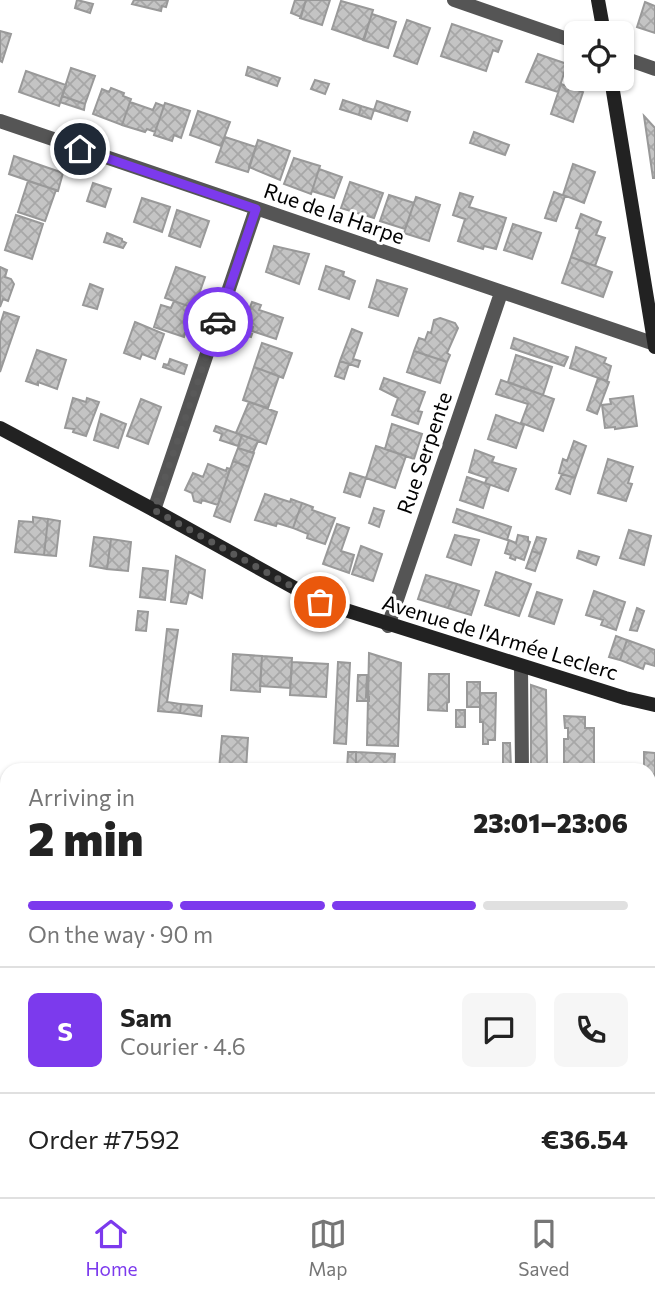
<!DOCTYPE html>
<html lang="en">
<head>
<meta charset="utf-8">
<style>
	:root { --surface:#fff; --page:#f6f6f6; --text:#222; --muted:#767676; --line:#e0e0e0; --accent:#7c3aed }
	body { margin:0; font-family:Commissioner,sans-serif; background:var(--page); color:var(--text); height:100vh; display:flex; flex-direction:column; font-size:26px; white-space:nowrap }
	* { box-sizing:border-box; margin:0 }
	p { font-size:23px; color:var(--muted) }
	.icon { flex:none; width:38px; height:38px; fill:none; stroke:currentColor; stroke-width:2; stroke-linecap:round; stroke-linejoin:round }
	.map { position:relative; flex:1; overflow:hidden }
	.drawer { position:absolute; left:0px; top:763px; width:656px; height:434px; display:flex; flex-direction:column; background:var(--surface); border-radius:21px 21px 0 0; box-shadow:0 2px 5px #0004 }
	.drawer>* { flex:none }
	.controls { position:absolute; left:564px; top:21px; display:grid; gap:14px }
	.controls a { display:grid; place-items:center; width:70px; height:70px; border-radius:10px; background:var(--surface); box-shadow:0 2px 5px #0004; font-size:35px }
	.pin { position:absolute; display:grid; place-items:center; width:60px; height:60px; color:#fff; margin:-30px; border:4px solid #fff; border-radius:50%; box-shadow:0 2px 7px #0007 }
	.courier { position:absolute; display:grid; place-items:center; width:70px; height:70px; margin:-35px; border:5px solid #7c3aed; border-radius:50%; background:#fff; color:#222; box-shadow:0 2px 9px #0007 }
	.summary em { font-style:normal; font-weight:800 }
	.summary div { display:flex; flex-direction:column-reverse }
	.summary { display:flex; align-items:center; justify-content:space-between; height:119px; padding:0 28px }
	h1 { font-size:46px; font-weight:800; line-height:52px }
	.bar { display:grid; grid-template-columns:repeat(4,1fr); gap:10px 7px; align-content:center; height:84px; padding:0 28px }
	.bar i { height:9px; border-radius:5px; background:var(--line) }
	.bar .active { background:var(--accent) }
	.bar p { grid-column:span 4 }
	.line { display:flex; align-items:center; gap:18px; padding:0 28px; border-top:2px solid var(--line) }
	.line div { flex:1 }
	.round { display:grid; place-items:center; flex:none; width:74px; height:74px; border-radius:10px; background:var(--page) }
	.menu { display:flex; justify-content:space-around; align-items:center; height:98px; border-top:2px solid var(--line); background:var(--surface); font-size:19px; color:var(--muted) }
	.menu a { display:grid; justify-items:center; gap:4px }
	.menu .active { color:var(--accent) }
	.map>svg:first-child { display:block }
	.building { fill:url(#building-cross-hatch); stroke:#999; stroke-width:2 }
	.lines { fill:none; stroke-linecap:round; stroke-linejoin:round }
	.street { stroke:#555; stroke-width:14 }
	.secondary { stroke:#222; stroke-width:14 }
	.done { stroke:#595959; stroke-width:7; stroke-dasharray:0 12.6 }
	.route { stroke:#7c3aed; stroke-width:9 }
	.labels { text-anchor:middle; stroke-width:6; stroke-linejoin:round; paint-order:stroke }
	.street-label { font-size:21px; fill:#000; stroke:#fff }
</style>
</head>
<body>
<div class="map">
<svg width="655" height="1197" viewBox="0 0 655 1197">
	<defs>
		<pattern id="building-cross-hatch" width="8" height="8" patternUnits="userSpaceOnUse" patternTransform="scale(1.75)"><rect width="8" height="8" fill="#c4c4c4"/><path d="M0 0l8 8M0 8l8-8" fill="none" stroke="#a7a7a7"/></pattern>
	</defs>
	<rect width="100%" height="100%" fill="#fff"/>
	<path class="building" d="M77 0 93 4 90 13 75 8Z
		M134 0H168L166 7 162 6 161 11 132 4Z
		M295 0H306L301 17 291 13Z
		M306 0H330L322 25 300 18Z
		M341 1 373 10 364 40 332 29Z
		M645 2 655 6V33L637 27Z
		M372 14 396 22 388 48 363 40Z
		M407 20 430 28 417 64 394 56Z
		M452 24 502 41 498 52 493 50 486 71 441 56Z
		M0 31 11 34 2 62 0 61Z
		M538 54 567 64 558 92 526 82Z
		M248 67 280 78 277 86 246 75Z
		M71 68 95 76 85 104 62 96Z
		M26 71 66 85 59 106 19 92Z
		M315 80 329 84 325 94 311 89Z
		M561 84 583 92 573 122 551 114Z
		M111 88 124 93 123 96 131 99 122 125 93 114 102 89 109 92Z
		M62 96 85 104 84 110 60 102Z
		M343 100 361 106 359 115 340 109Z
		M377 101 410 112 407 121 374 110Z
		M130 102 153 110 156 103 164 106 155 132 147 129 145 132 122 125Z
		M165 103 190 111 181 138 174 135 172 141 154 135Z
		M361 106 374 110 371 119 359 115Z
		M198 111 230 122 221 146 190 135Z
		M644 116 655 128V178H653Z
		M474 132 509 145 505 155 470 143Z
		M225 137 256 147 248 172 216 162Z
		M258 140 290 151 280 180 249 167Z
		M14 156 63 173 58 191 9 174Z
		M294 158 320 166 311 194 284 184Z
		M573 164 595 172 584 203 563 195Z
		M319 169 342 177 334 198 312 191Z
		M28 181 56 190 45 221 18 212Z
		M350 182 383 193 374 218 341 208Z
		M93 183 111 189 105 207 87 201Z
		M554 192 565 196 556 221 545 218Z
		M460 193 473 197 469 207 506 218 496 249 484 246 483 249 458 241 465 219 453 215Z
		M389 195 414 203 405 229 380 221Z
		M416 197 440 205 429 241 404 233Z
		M142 198 170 207 162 232 134 222Z
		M177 210 209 221 200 247 169 236Z
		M581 214 601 222 596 235 605 238 595 266 571 257 580 229 576 228Z
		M16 215 43 224 32 259 5 250Z
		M513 224 541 233 532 259 504 250Z
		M107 233 122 239V241L126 243 123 248 104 242Z
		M274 246 309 254 299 284 266 272Z
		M571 257 612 272 603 297 562 283Z
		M326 266 344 272 343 276 355 281 349 299 319 289Z
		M0 267 7 270 5 277 11 279 14 284 8 301 3 299 0 307Z
		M176 267 205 277 194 308 165 298Z
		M377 280 407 289 398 316 369 307Z
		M90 284 103 289 97 309 83 305Z
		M174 301 194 308 188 324 193 326 191 335 185 333 184 337 154 327 161 305 171 308Z
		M252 302 261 305 259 310 283 318 276 339 252 331 253 327 243 324Z
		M4 312 19 317 0 372V325Z
		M440 318 455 323 458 328 447 353 450 355 447 362 414 351 419 338 425 340 428 332 431 333 434 320Z
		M135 322 164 334 155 359 142 354 140 359 124 353Z
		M233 324 253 331 251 337 230 331Z
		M352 329 362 333 353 359 360 361 358 367 340 361Z
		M514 338 568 357 564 366 511 348Z
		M262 343 292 353 283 378 254 367Z
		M576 347 606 358 604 363 611 366 607 381 570 368Z
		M37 350 66 360 57 389 38 382V385L26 381Z
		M414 351 447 362 440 383 407 372Z
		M516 355 552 367 543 395 508 382Z
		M170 359 187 365 184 374 163 367 164 364 168 365Z
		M340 361 349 364 344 379 335 376Z
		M254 367 279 376 268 408 243 400Z
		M384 378 425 392 418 411 422 412 418 424 392 415 398 398 380 389Z
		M598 378 609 382 597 414 587 410Z
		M501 380 554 399 543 431 521 423 528 404 496 394Z
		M633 396 637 426 615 429V427L605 428 602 405 611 404 610 399Z
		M73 398 86 402 87 398 99 402 86 436 73 432 74 429 65 428Z
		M141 399 161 407 148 444 127 436Z
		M249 402 277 412 266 444 236 433Z
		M101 414 126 424 118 448 94 440Z
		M496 415 524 425 516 448 488 439Z
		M392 424 422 434 414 459 385 449Z
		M216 426 242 435 238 446 220 440 222 434 214 431Z
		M242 435 258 441 253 453 238 448Z
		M574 441 586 446 575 478 559 473 563 459 567 461Z
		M376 446 406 456 395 488 366 478Z
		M238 448 254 453 249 467 233 461Z
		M475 450 494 457 492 462 516 469 508 491 485 483 487 478 469 472Z
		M608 459 633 467 628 483 632 484 626 501 598 493Z
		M233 461 249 467 230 522 214 516Z
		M208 464 226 471 227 468 230 469 218 505 202 500 201 503 194 501 192 493 185 490 193 473 203 477Z
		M350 473 366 478 360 497 344 492Z
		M562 474 575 478 570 494 556 489Z
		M467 477 490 485 483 508 460 500Z
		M265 494 290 502 291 499 302 503 293 528 277 523 276 526 255 520Z
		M302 503 313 507 312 510 335 518 325 544 307 538 308 534 293 528Z
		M374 508 384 511 379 527 369 523Z
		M457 509 511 527 507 540 453 522Z
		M33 517 48 519 44 555 15 552 19 521 33 522Z
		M48 519 60 521 56 556 44 555Z
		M337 524 349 528 341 551 354 555 349 573 323 564Z
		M629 530 651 536 644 565 620 558Z
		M455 535 479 540 471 565 447 557Z
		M518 535 528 537V541L530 542 524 560 516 557 515 560 510 558 511 555 505 553 509 540 516 543Z
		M94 537 111 539 107 569 90 566Z
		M537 537 546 539 541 554 532 551Z
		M111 539 131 542 128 571 107 569Z
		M361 546 382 554 373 581 352 574Z
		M532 551 541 554 535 571 526 568Z
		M579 551 599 557 596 565 577 558Z
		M176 556 205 570 202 598 189 592 186 604 171 602Z
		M143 568 168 571 165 600 140 597Z
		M496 572 531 584 519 616 485 605Z
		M426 575 457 584 448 608 418 599Z
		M457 584 479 591 471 615 448 608Z
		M594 591 625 602 616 630 601 625 603 620 586 615Z
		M537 592 562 600 554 624 529 616Z
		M637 608 644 611 637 631 630 630Z
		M138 611 148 612 146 631 136 630Z
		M167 629 178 630 167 702 181 704 180 713 158 711Z
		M616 636 627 640 620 660 609 657Z
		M627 640 655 650V666L645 663 643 669 620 660Z
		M369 653 401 663 398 746 367 745Z
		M233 654 262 656 260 692 231 690Z
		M262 656 292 658 290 688 260 686Z
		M292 662 328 664 326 697 290 695Z
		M338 662 350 663 346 744 334 743Z
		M429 674H449V702L447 703V711L428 710Z
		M358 675H367L366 697H369V701H357Z
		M467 682H480V707H467Z
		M531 685 546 690 547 764 531 765Z
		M480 693H496L495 740H488V744H483V722H480Z
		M181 704 202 706 201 716 180 713Z
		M456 710H465V727H456Z
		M564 716 585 717V728H594V770H564V739H568V728H565Z
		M222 736 248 738 246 770H219Z
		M503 743H510L511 767H503Z
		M348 752H356V770H347Z
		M356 752 395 754 394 770H356Z
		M644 752 655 753V783H649V770H644Z"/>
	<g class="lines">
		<path class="street" d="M454 0 576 42
			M621 57 655 69
			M0 121 655 344
			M154 510 256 209
			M388 626 501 293
			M521 666 522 770"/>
		<path class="secondary" d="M598 0 604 33
			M611 79 655 347
			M0 428 154 510 320 602 625 698 655 705"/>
	</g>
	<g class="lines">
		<path class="done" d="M218 322 154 510 320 602"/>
		<path class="route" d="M80 149 256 209 218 322"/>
	</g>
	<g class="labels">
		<g class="street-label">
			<text transform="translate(334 214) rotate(19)" y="7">Rue de la Harpe</text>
			<text transform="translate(425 453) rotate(-71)" y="7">Rue Serpente</text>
			<text transform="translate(500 638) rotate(17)" y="7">Avenue de l'Armée Leclerc</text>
		</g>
	</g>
</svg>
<div class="controls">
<a><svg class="icon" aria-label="locate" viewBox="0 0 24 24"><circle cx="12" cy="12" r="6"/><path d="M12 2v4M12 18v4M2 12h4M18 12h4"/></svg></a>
</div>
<div class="pin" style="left:320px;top:602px;background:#ea580c"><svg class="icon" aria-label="bag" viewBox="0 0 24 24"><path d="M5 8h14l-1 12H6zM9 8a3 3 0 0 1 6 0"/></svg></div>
<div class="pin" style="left:80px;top:149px;background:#1f2937"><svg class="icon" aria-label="home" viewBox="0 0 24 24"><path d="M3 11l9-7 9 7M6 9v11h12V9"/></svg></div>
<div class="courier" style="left:218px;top:322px"><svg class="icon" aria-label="car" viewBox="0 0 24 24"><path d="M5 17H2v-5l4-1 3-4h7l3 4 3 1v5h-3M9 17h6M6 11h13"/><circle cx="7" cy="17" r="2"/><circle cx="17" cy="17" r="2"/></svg></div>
<section class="drawer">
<div class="summary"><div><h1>2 min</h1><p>Arriving in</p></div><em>23:01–23:06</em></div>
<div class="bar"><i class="active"></i><i class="active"></i><i class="active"></i><i></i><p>On the way · 90 m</p></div>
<div class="line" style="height:126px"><b class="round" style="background:var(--accent);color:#fff">S</b><div><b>Sam</b><p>Courier · 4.6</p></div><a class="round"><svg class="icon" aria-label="chat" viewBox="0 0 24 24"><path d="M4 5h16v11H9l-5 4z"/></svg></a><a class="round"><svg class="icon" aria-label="phone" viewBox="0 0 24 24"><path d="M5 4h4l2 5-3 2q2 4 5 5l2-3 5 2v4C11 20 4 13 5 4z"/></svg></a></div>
<div class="line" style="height:91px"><div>Order #7592</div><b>€36.54</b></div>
</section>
</div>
<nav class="menu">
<a class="active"><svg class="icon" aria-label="home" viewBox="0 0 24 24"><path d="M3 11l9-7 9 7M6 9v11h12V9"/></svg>Home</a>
<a><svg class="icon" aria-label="map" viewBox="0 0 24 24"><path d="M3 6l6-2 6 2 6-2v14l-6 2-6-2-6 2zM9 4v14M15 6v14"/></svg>Map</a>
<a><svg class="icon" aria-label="saved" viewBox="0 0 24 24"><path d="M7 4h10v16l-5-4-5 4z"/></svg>Saved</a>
</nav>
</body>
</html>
